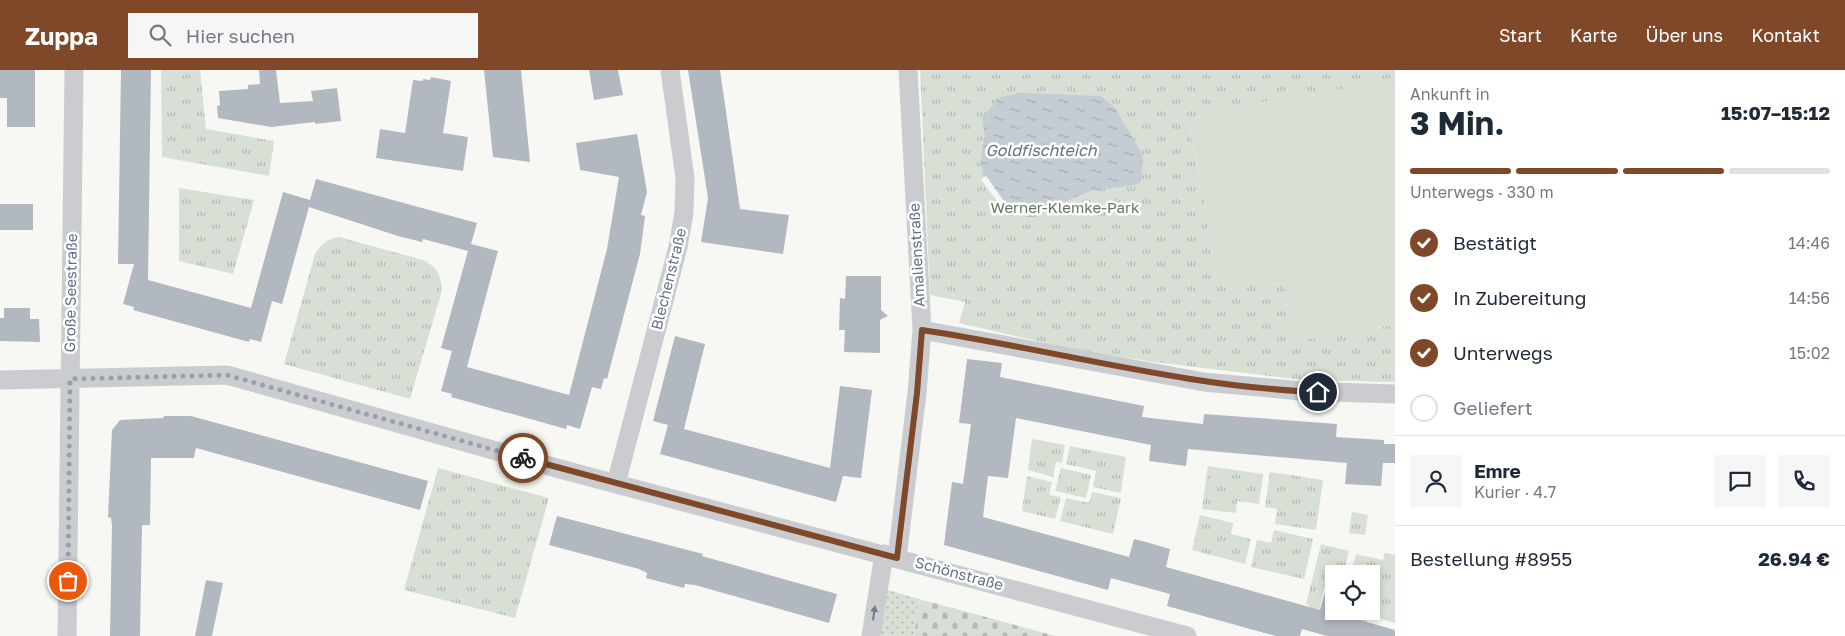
<!DOCTYPE html>
<html lang="de">
<head>
<meta charset="utf-8">
<style>
	:root { --surface:#fff; --page:#f6f6f7; --text:#1f2937; --muted:#747a83; --line:#e0e1e3; --accent:#7f4829 }
	body { margin:0; font-family:"Golos Text",sans-serif; background:var(--page); color:var(--text); height:100vh; display:flex; flex-direction:column; font-size:19px; white-space:nowrap }
	* { box-sizing:border-box; margin:0 }
	p { font-size:16px; color:var(--muted) }
	.icon { flex:none; width:28px; height:28px; fill:none; stroke:currentColor; stroke-width:2; stroke-linecap:round; stroke-linejoin:round }
	.map { position:relative; flex:1; overflow:hidden }
	.drawer { display:flex; flex-direction:column; background:var(--surface); width:450px }
	.drawer>* { flex:none }
	.fabs { position:absolute; left:1325px; top:495px; display:grid; gap:10px }
	.fabs a { display:grid; place-items:center; width:55px; height:55px; border-radius:0px; background:var(--surface); box-shadow:0 2px 8px #0003; font-size:25px }
	.pin { position:absolute; display:grid; place-items:center; width:42px; height:42px; color:#fff; margin:-21px; border:2px solid #fff; border-radius:50%; box-shadow:0 1px 5px #0007 }
	.courier { position:absolute; display:grid; place-items:center; width:50px; height:50px; margin:-25px; border:4px solid #7f4829; border-radius:50%; background:#fff; color:#222; box-shadow:0 1px 6px #0007 }
	.summary em { font-style:normal; font-weight:700 }
	.summary div { display:flex; flex-direction:column-reverse }
	.summary { display:flex; align-items:center; justify-content:space-between; height:85px; padding:0 15px }
	h1 { font-size:32px; font-weight:700; line-height:38px }
	.bar { display:grid; grid-template-columns:repeat(4,1fr); gap:8px 5px; align-content:center; height:60px; padding:0 15px }
	.bar i { height:6px; border-radius:4px; background:var(--line) }
	.bar .selected { background:var(--accent) }
	.bar p { grid-column:span 4 }
	.line { display:flex; align-items:center; gap:12px; padding:0 15px; border-top:1px solid var(--line) }
	.line div { flex:1 }
	.round { display:grid; place-items:center; flex:none; width:52px; height:52px; border-radius:0px; background:var(--page) }
	ol { padding:0 15px; list-style:none }
	li { display:flex; align-items:center; gap:15px; height:55px }
	li p { margin-inline-start:auto }
	li .icon { padding:5px; border-radius:50%; background:var(--accent); color:#fff; stroke-width:4 }
	li:last-child { color:var(--muted) }
	li i { width:28px; height:28px; border:2px solid var(--line); border-radius:50% }
	header { display:flex; align-items:center; gap:30px; box-sizing:border-box; height:70px; padding:0 25px; background:var(--accent); color:#fff }
	header strong { font-size:24px }
	nav { display:flex; gap:28px; margin-inline-start:auto; font-size:18px }
	.search { width:350px; height:45px; background:var(--page); display:flex; align-items:center; gap:12px; box-sizing:border-box; padding:0 18px; border-radius:0px; color:var(--muted); font-size:19px }
	main { display:flex; flex:1; min-height:0 }
	.map>svg:first-child { display:block }
	.grass { fill:url(#grass-tufts) }
	.wetland { fill:url(#wetland-marsh) }
	.cemetery { fill:url(#cemetery-stones) }
	.garden { fill:url(#garden-dots) }
	.pitch { fill:#d8e0d5 }
	.water { fill:url(#water-ripples) }
	.pier { fill:#f7f8f4 }
	.building { fill:#b2b8c0 }
	.lines { fill:none; stroke-linecap:round; stroke-linejoin:round }
	.street { stroke:#caccd0; stroke-width:19 }
	.oneway { fill:#6e7b90 }
	.done { stroke:#97a1ae; stroke-width:5; stroke-dasharray:0 9 }
	.route { stroke:#7f4829; stroke-width:6 }
	.labels { text-anchor:middle; stroke-width:5; stroke-linejoin:round; paint-order:stroke }
	.park-label { font-size:15px; fill:#607a5f; stroke:#fff }
	.street-label { font-size:15px; fill:#647289; stroke:#fff }
	.water-label { font-size:16px; font-style:italic; fill:#5f7484; stroke:#fff }
</style>
</head>
<body>
<header>
<strong>Zuppa</strong>
<div class="search"><svg class="icon" aria-label="search" viewBox="0 0 24 24"><circle cx="10" cy="10" r="6"/><path d="M15 15l6 6"/></svg>Hier suchen</div>
<nav><a>Start</a><a>Karte</a><a>Über uns</a><a>Kontakt</a></nav>
</header>
<main>
<div class="map">
<svg width="1395" height="566" viewBox="0 0 1395 566">
	<defs>
		<pattern id="grass-tufts" width="24" height="20" patternUnits="userSpaceOnUse" patternTransform="scale(1.25)"><rect width="24" height="20" fill="#d8e0d5"/><path d="M3 7l-1-3M5 7V3M7 7l1-3M15 17l-1-3M17 17v-4M19 17l1-3" fill="none" stroke="#b3bab3"/></pattern>
		<pattern id="wetland-marsh" width="20" height="14" patternUnits="userSpaceOnUse" patternTransform="scale(1.25)"><rect width="20" height="14" fill="#d8e0d5"/><path d="M1 5h8M5 5V1M11 12h8M15 12V8" fill="none" stroke="#b3bab3"/></pattern>
		<pattern id="cemetery-stones" width="16" height="16" patternUnits="userSpaceOnUse" patternTransform="scale(1.25)"><rect width="16" height="16" fill="#d8e0d5"/><path d="M2 7V4a2 2 0 0 1 4 0v3zM10 15v-3a2 2 0 0 1 4 0v3z" fill="#b3bab3"/></pattern>
		<pattern id="garden-dots" width="8" height="8" patternUnits="userSpaceOnUse" patternTransform="scale(1.25)"><rect width="8" height="8" fill="#d8e0d5"/><path d="M2 2h.1M6 6h.1" fill="none" stroke="#b3bab3" stroke-width="1.8" stroke-linecap="round"/></pattern>
		<pattern id="water-ripples" width="26" height="14" patternUnits="userSpaceOnUse" patternTransform="scale(1.25)"><rect width="26" height="14" fill="#c5cdd4"/><path d="M2 4q2-2 4 0t4 0M15 11q2-2 4 0t4 0" fill="none" stroke="#a4abb2"/></pattern>
	</defs>
	<rect width="100%" height="100%" fill="#f7f8f4"/>
	<path class="grass" d="M161 0H200L206 59 274 71 269 106 162 87Z
		M920 0H1395V10L1190 61 1206 140 1215 210 1284 214 1294 271 1395 255V312L1303 310 1154 292 1075 280 959 253 965 232 930 225Z
		M179 118 254 130 233 204 179 191Z
		M339 167 423 190C438 197 443 208 441 224L410 329 284 294 315 184C321 174 327 169 339 167Z
		M1032 369 1065 375 1062 393 1056 392 1053 407 1028 400Z
		M1070 376 1126 387 1121 423 1093 417 1096 401 1066 394Z
		M1208 396 1263 404 1259 434 1237 431 1236 443 1202 439Z
		M438 398 549 428 515 548 404 520Z
		M1061 398 1091 405 1086 428 1055 421Z
		M1270 402 1323 410 1316 460 1275 454 1277 439 1265 437Z
		M1027 406 1052 412 1049 425 1061 427 1055 449 1022 441Z
		M1092 422 1121 428 1113 464 1060 451 1066 428 1089 433Z
		M1352 442 1368 445 1365 465 1349 463Z
		M1200 445 1233 453 1231 464 1251 469 1245 494 1192 480Z
		M1274 460 1313 469 1304 509 1251 497 1257 470 1271 473Z
		M1321 474 1349 481 1343 504H1334V521L1324 518 1319 540 1309 538V535L1306 534Z
		M1385 483 1395 485V553L1369 545 1366 553 1357 550 1359 541H1371V504H1350L1356 484 1383 490Z"/>
	<path class="wetland" d="M1069 121C1063 150 1035 153 1012 142V139Z"/>
	<path class="cemetery" d="M919 529 1056 566H914Z"/>
	<path class="garden" d="M888 520 919 529 914 566H880Z"/>
	<path class="pitch" d="M1395 10V255L1294 272 1284 214 1215 211 1206 140 1190 60 1201 42Z"/>
	<path class="water" d="M1020 23 1101 26 1115 38 1143 85 1141 112 1135 115 1091 121 1032 145 1008 139 983 106 981 84 985 68 982 48 1000 27Z"/>
	<path class="pier" d="M986 106 1006 134 1002 138 981 109Z"/>
	<path class="building" d="M0 0H35V57H7V28H0Z
		M121 0H151L148 210 251 238 283 122 310 130 316 109 477 153 471 174 498 181 467 297 569 325 607 179 619 107 580 100 576 73 637 64 647 122 641 145 645 146 640 184 607 309 604 308 601 319 592 317 580 359 567 355 566 359 451 327 452 324 441 321 452 281 441 278 468 181 423 169 422 172 398 166 309 137 282 234 272 231 261 272 250 269 249 272 133 240 134 237 123 234 134 194H118Z
		M259 0H276L280 33 313 31 311 21 337 18 341 51 315 54V52L271 57 218 48 217 36 220 35 219 21 248 19V15L260 14Z
		M484 0H521L530 92 493 87Z
		M589 0H618L623 25 594 30Z
		M688 0H720L740 139 789 145 783 184 701 172 708 128Z
		M431 7 451 11 443 63 468 67 463 101 376 88 380 59 405 63 413 10 423 11V9L430 10Z
		M0 134H33V160H0Z
		M846 206H881V240L888 246 880 250V283L844 282 845 260H839L840 228 845 229Z
		M4 238H30V249H39L40 272 0 271V248H4Z
		M675 266 705 274 684 359 830 398 840 316 872 320 861 408 843 406 836 432 660 384 668 355 653 351Z
		M967 289 1002 293 1000 307 1144 336 1142 347 1203 354 1204 344 1337 354 1336 367 1384 370V374H1395V393H1383L1381 416 1345 414 1347 393 1188 379 1186 396 1149 391 1151 375 1016 348 1008 408 988 406 983 447 1129 487 1134 469 1146 472 1170 479 1166 497 1320 540 1329 508 1334 509V541H1358L1356 549 1395 560V566H1327L1302 559 1300 566H1276L1167 536 1170 524 1111 508 1108 520 944 475 952 412 963 414 971 354 959 353Z
		M164 346H191L428 411 420 440 196 378 194 388H151L150 455H142L140 566H110L112 455 111 448 108 447 112 360 120 350 163 348Z
		M557 446 703 484 702 486 837 524 829 553 695 515 685 514 684 518 646 508 647 503 639 499 549 475Z
		M206 510 223 513 212 566H195Z"/>
	<g class="lines">
		<path class="street" d="M922 260 1204 312 1301 321 1395 324
			M0 310 227 305 560 399 1187 566
			M616 414 678 177 684 143 685 108 670 0
			M897 488 917 323 922 260 908 0
			M67 566 74 0
			M871 566 884 484"/>
	</g>
	<defs><path id="oneway-solid" d="M-6-.8H1V-3.2L6.5 0L1 3.2V.8H-6Z" transform="scale(1.25)"/></defs>
	<use class="oneway" href="#oneway-solid" transform="translate(874 543) rotate(-82)"/>
	<g class="lines">
		<path class="done" d="M68 511 70 309 227 305 523 388"/>
		<path class="route" d="M523 388 897 488 917 323 922 260C1055 280 1184 317 1318 322"/>
	</g>
	<g class="labels">
		<g class="park-label">
			<text x="1065" y="143">Werner-Klemke-Park</text>
		</g>
		<g class="street-label">
			<text transform="translate(917 185) rotate(-93)" y="5">Amalienstraße</text>
			<text transform="translate(669 209) rotate(-76)" y="5">Blechenstraße</text>
			<text transform="translate(71 223) rotate(-89)" y="5">Große Seestraße</text>
			<text transform="translate(959 504) rotate(15)" y="5">Schönstraße</text>
		</g>
		<g class="water-label">
			<text x="1041" y="86">Goldfischteich</text>
		</g>
	</g>
</svg>
<div class="fabs">
<a><svg class="icon" aria-label="locate" viewBox="0 0 24 24"><circle cx="12" cy="12" r="6"/><path d="M12 2v4M12 18v4M2 12h4M18 12h4"/></svg></a>
</div>
<div class="pin" style="left:68px;top:511px;background:#ea580c"><svg class="icon" aria-label="bag" viewBox="0 0 24 24"><path d="M5 8h14l-1 12H6zM9 8a3 3 0 0 1 6 0"/></svg></div>
<div class="pin" style="left:1318px;top:322px;background:#1f2937"><svg class="icon" aria-label="home" viewBox="0 0 24 24"><path d="M3 11l9-7 9 7M6 9v11h12V9"/></svg></div>
<div class="courier" style="left:523px;top:388px"><svg class="icon" aria-label="bike" viewBox="0 0 24 24"><circle cx="6" cy="16" r="4"/><circle cx="18" cy="16" r="4"/><path d="M6 16l4-8h5l3 8M10 8l3 8H6M13 5h3"/></svg></div>
</div>
<section class="drawer">
<div class="summary"><div><h1>3 Min.</h1><p>Ankunft in</p></div><em>15:07–15:12</em></div>
<div class="bar"><i class="selected"></i><i class="selected"></i><i class="selected"></i><i></i><p>Unterwegs · 330 m</p></div>
<ol>
<li><svg class="icon" aria-label="check" viewBox="0 0 24 24"><path d="M5 12l5 5 9-10"/></svg>Bestätigt<p>14:46</p></li>
<li><svg class="icon" aria-label="check" viewBox="0 0 24 24"><path d="M5 12l5 5 9-10"/></svg>In Zubereitung<p>14:56</p></li>
<li><svg class="icon" aria-label="check" viewBox="0 0 24 24"><path d="M5 12l5 5 9-10"/></svg>Unterwegs<p>15:02</p></li>
<li><i></i>Geliefert</li>
</ol>
<div class="line" style="height:90px"><a class="round"><svg class="icon" aria-label="person" viewBox="0 0 24 24"><circle cx="12" cy="8" r="4"/><path d="M4 21q1-7 8-7t8 7"/></svg></a><div><b>Emre</b><p>Kurier · 4.7</p></div><a class="round"><svg class="icon" aria-label="chat" viewBox="0 0 24 24"><path d="M4 5h16v11H9l-5 4z"/></svg></a><a class="round"><svg class="icon" aria-label="phone" viewBox="0 0 24 24"><path d="M5 4h4l2 5-3 2q2 4 5 5l2-3 5 2v4C11 20 4 13 5 4z"/></svg></a></div>
<div class="line" style="height:65px"><div>Bestellung #8955</div><b>26.94 €</b></div>
</section>
</main>
</body>
</html>
